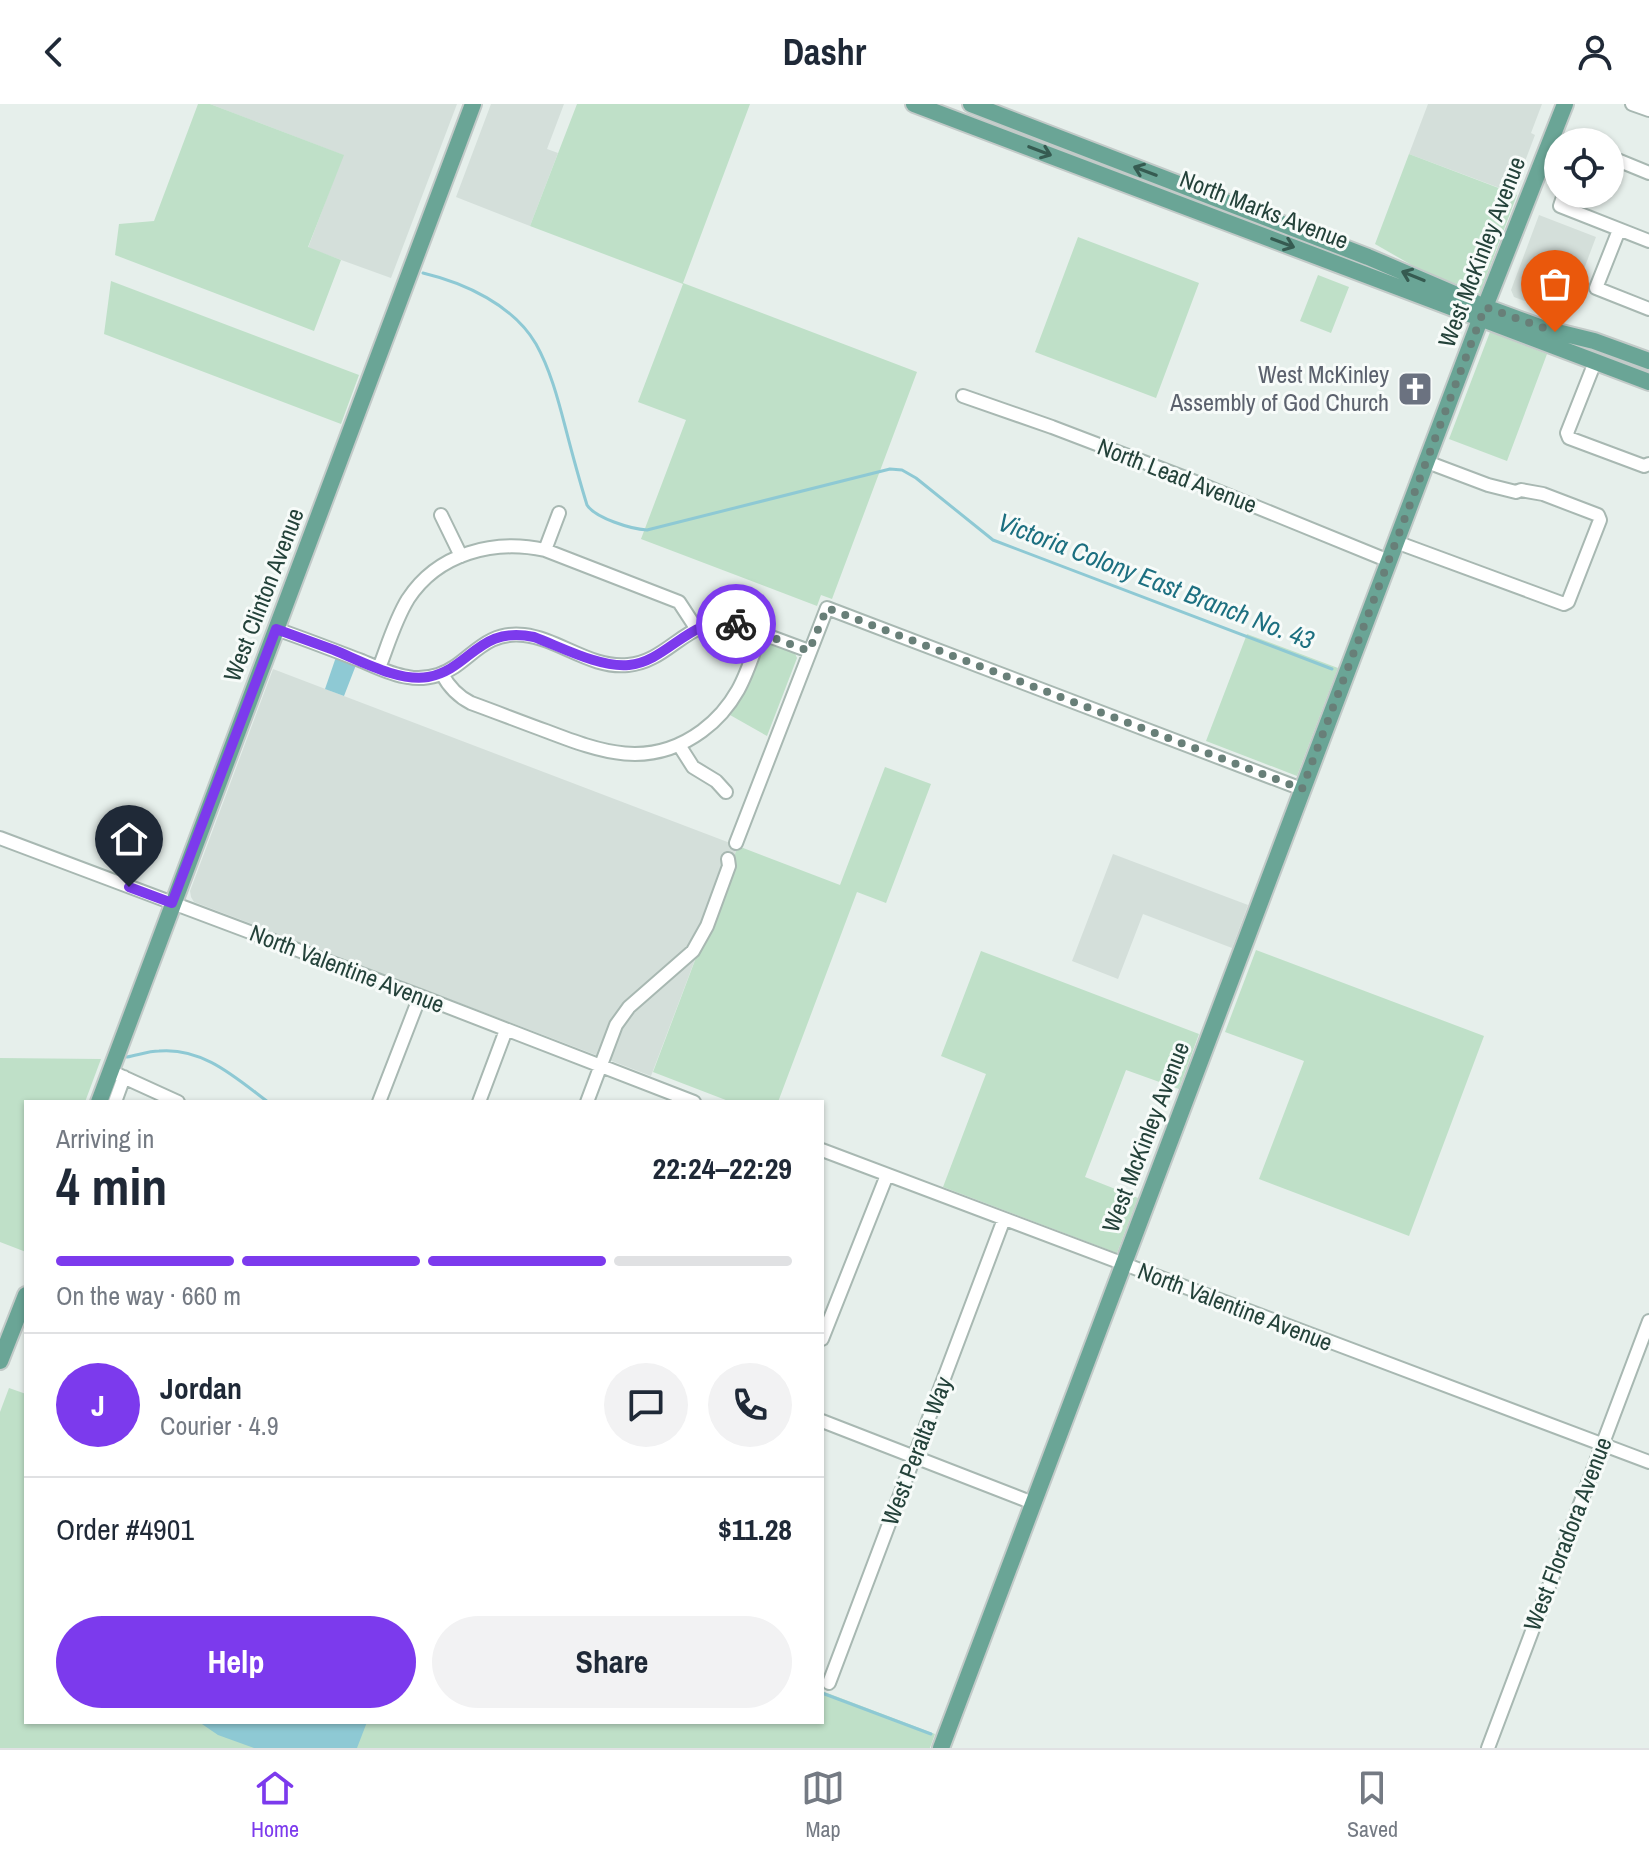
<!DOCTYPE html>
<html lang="en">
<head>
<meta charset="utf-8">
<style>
	:root { --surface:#fff; --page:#f2f2f3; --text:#1f2937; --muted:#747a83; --line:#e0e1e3; --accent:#7c3aed }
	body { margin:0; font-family:"Archivo Narrow",sans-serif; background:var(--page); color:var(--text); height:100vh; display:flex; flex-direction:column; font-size:30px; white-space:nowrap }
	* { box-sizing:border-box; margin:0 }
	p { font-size:26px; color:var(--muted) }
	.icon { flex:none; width:44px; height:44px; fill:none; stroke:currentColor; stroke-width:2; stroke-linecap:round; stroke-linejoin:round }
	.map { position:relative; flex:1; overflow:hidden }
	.drawer { position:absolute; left:24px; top:996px; width:800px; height:624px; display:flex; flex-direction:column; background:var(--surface); border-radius:0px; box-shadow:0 2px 6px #0004 }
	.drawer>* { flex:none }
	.tools { position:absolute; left:1544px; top:24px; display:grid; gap:16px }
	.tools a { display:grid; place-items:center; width:80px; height:80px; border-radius:50%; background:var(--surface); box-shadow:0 2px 6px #0004; font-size:40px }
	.pin { position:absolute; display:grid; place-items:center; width:68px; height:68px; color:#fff; margin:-82px -34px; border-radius:50% 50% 50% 0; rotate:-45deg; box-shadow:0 0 8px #0007 }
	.pin .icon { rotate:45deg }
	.courier { position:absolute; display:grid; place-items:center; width:80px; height:80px; margin:-40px; border:6px solid #7c3aed; border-radius:50%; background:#fff; color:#222; box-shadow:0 2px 10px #0007 }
	.head em { font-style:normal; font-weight:700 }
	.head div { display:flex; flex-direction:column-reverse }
	.head { display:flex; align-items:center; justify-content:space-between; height:136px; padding:0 32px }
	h1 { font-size:52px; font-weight:700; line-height:60px }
	.bar { display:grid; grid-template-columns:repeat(4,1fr); gap:12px 8px; align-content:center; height:96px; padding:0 32px }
	.bar i { height:10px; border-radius:6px; background:var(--line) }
	.bar .on { background:var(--accent) }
	.bar p { grid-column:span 4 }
	.line { display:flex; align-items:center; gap:20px; padding:0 32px; border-top:2px solid var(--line) }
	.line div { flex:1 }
	.round { display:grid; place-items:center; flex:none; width:84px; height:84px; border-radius:42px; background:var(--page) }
	.button { display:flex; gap:16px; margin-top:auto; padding:16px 32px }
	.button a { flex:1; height:92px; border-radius:48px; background:var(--accent); color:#fff; font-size:32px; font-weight:700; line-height:92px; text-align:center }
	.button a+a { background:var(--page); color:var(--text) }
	header { display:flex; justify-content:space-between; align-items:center; height:104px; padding:0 32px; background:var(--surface); font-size:36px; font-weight:700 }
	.tabs { display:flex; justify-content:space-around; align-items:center; height:112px; border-top:2px solid var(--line); background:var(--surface); font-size:22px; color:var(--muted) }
	.tabs a { display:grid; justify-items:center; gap:4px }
	.tabs .on { color:var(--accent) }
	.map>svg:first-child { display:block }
	.built { fill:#d4dfda }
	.green { fill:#bfe0c8 }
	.water { fill:#8ec9d4 }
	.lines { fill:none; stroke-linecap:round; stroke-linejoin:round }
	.stream { stroke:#8ec9d4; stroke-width:3 }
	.minor-casing { stroke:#a8b8b2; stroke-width:16 }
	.major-casing { stroke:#c2cac8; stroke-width:20 }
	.minor { stroke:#fff; stroke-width:12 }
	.major { stroke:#6aa596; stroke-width:16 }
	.oneway { stroke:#365b51 }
	.done { stroke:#687f78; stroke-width:8; stroke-dasharray:0 14.4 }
	.route { stroke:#7c3aed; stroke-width:10 }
	.labels { text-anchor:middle; stroke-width:6; stroke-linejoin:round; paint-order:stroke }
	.street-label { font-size:24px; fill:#24423a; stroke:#f7fbf9 }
	.worship-label { font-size:24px; fill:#5b616d; stroke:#f7fbf9; text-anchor:end }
	.water-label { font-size:26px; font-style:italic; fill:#1c6f80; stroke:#f7fbf9 }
</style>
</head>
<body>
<header><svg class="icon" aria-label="back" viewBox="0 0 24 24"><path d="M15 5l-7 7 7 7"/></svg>Dashr<svg class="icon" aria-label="person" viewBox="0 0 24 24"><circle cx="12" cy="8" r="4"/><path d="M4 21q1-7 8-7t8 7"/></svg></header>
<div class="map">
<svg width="1649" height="1644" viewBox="0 0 1649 1644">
	<rect width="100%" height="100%" fill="#e6efeb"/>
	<path class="built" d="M210 0H457L391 174 308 144 343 51Z
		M491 0H564L547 45 558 49 530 122 456 93Z
		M1428 0H1542L1531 29 1535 31 1513 89 1409 50Z
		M1539 111 1596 133 1566 213 1514 193 1511 186Z
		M273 565 738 742 651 972 194 798 191 793 190 787Z
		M1113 750 1248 801 1232 844 1143 810 1118 875 1072 857Z"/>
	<path class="green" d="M198 0H210L344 51 308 143 341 156 314 227 115 151 119 120 154 117Z
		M577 0H750L683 179 917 268 832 495 821 491 817 502 641 435 686 316 638 298 683 180 530 122Z
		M1409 50 1517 91 1480 189 1422 167 1375 140Z
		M1078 133 1199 179 1156 294 1035 248Z
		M1318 171 1349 183 1331 229 1300 217Z
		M111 177 359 271 341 320 104 230Z
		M1490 228 1547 250 1507 357 1449 335Z
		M1247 530 1338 564 1297 672 1206 637Z
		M769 538 794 547 797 554 767 632 730 611 747 585 765 542Z
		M885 663 931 680 886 799 857 788 778 998H731L653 968 738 742 840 781Z
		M1256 846 1484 932 1409 1132 1259 1075 1304 957 1225 928Z
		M981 847 1199 930 1179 985 1126 966 1085 1073 1138 1094 1117 1149 943 1083 986 970 941 952Z
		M0 954 101 955 85 998H26V1148L0 1138Z
		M9 1284 26 1290V1618H822V1587L935 1630 930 1644H0V1308Z"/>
	<path class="water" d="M336 553 356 561 344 592 325 585Z
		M199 1618H367L357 1644H254L218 1631Z"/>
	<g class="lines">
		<path class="stream" d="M423 169C465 179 513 201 536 240 550 265 558 295 565 322 572 349 579 375 587 401 595 414 631 425 647 426L890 365 902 366 916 374 993 436 1332 565
			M127 953C138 951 149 947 159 947 203 943 236 974 268 998
			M822 1589 931 1630"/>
		<defs>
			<path id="minor" d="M1632 0 1649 6
				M1610 53 1649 69
				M1564 90 1560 102 1649 137
				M1619 126 1596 184 1649 205
				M1595 258 1567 329 1569 334 1644 362 1649 360
				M963 292 1052 323 1183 373 1389 457
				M441 411 461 452
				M1396 438 1564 500 1568 498 1600 416 1598 411 1543 390 1521 386 1516 388 1488 381 1427 358
				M545 446 559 409
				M276 525C305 535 333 546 362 557 376 563 392 571 408 573 417 575 428 574 438 571 469 561 482 526 524 531 559 535 591 565 628 561 672 557 689 508 739 521L809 547
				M379 564C388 541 395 516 408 495 438 449 494 435 545 446L679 498 696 524
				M442 570C449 583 457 592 471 599 496 608 521 618 546 627 601 648 649 666 702 627 717 616 729 602 738 586 748 568 754 547 761 529
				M679 641 693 663 716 677 726 688
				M0 734 420 892 694 998
				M736 739 827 504 1302 685
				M110 967 178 998
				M115 998 124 973
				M379 998 420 892
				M479 998 506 926
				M587 998 616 921 629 903 693 847 707 822 729 762 728 755
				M822 1046 1649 1358
				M822 1235 887 1071
				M822 1317 1033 1399
				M829 1579 1004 1115
				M1488 1644 1649 1217"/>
			<path id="major" d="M914 0 1649 278
				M971 0 1368 153 1485 203 1545 225 1594 237 1649 257
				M99 998C222 665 350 333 473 0
				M0 1257 26 1191
				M941 1644 1481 213 1565 0"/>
		</defs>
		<use href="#minor" class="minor-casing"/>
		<use href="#major" class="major-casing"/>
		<use href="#minor" class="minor"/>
		<use href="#major" class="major"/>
	</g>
	<defs><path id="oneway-shaft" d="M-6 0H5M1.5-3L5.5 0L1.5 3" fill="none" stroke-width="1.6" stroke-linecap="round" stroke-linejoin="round" transform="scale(2)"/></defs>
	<g class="oneway">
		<use href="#oneway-shaft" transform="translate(1040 47) rotate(21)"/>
		<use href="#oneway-shaft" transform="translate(1145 67) rotate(-159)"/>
		<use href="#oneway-shaft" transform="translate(1283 139) rotate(21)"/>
		<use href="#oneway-shaft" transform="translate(1413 172) rotate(-158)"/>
	</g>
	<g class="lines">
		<path class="done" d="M736 520 809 547 827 504 1302 685 1485 203 1555 228"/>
		<path class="route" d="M129 783 172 799 276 525C295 532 315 539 334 546 361 557 399 578 428 573 471 565 478 521 534 533 561 543 600 564 629 561 669 557 692 509 736 520"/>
	</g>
	<defs>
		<symbol id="church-square" viewBox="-11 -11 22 22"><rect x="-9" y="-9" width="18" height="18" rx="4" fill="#6b7280" stroke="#f7fbf9"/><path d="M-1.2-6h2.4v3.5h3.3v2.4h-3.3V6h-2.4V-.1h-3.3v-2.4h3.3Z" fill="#fff"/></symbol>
	</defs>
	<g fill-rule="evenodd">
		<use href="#church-square" x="1395" y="265" width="40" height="40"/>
	</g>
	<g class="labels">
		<g class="street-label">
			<text transform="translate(1264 106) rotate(21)" y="8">North Marks Avenue</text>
			<text transform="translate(1482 148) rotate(-69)" y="8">West McKinley Avenue</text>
			<text transform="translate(1177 372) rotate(21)" y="8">North Lead Avenue</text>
			<text transform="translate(264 491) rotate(-69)" y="8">West Clinton Avenue</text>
			<text transform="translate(347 865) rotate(21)" y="8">North Valentine Avenue</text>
			<text transform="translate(1146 1033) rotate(-69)" y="8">West McKinley Avenue</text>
			<text transform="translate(1235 1203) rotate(21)" y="8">North Valentine Avenue</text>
			<text transform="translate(917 1347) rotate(-69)" y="8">West Peralta Way</text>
			<text transform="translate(1568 1430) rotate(-69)" y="8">West Floradora Avenue</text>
		</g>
		<g class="worship-label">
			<text x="1389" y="279">West McKinley<tspan x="1389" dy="28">Assembly of God Church</tspan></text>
		</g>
		<g class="water-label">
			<text transform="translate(1156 477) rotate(21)" y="9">Victoria Colony East Branch No. 43</text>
		</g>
	</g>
</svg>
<div class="tools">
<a><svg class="icon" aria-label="locate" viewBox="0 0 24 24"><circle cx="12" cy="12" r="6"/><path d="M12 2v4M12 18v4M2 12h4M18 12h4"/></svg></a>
</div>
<div class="pin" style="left:1555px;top:228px;background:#ea580c"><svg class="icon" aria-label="bag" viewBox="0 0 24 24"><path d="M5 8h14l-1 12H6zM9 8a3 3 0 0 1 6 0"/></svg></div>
<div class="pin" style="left:129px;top:783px;background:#1f2937"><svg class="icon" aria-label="home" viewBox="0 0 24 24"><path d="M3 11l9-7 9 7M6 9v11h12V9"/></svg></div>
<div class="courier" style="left:736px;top:520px"><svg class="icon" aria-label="bike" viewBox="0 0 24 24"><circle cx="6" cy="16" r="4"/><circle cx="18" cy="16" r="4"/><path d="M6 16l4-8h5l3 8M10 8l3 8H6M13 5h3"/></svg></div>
<section class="drawer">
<div class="head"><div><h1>4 min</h1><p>Arriving in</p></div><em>22:24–22:29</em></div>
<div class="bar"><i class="on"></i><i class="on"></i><i class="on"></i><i></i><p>On the way · 660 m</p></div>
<div class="line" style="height:144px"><b class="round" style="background:var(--accent);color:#fff">J</b><div><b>Jordan</b><p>Courier · 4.9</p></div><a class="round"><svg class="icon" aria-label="chat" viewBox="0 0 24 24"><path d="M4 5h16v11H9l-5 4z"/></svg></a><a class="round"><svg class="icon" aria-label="phone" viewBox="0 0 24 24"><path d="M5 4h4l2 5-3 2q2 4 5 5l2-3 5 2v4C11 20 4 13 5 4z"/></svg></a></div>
<div class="line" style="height:104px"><div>Order #4901</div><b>$11.28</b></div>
<div class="button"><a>Help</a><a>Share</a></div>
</section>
</div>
<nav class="tabs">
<a class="on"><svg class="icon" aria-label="home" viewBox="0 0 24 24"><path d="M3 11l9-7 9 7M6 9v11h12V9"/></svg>Home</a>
<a><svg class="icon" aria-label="map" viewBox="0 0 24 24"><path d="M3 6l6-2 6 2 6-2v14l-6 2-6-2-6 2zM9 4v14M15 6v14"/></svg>Map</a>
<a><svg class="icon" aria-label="saved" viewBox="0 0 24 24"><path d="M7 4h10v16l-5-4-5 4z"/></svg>Saved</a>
</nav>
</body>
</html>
